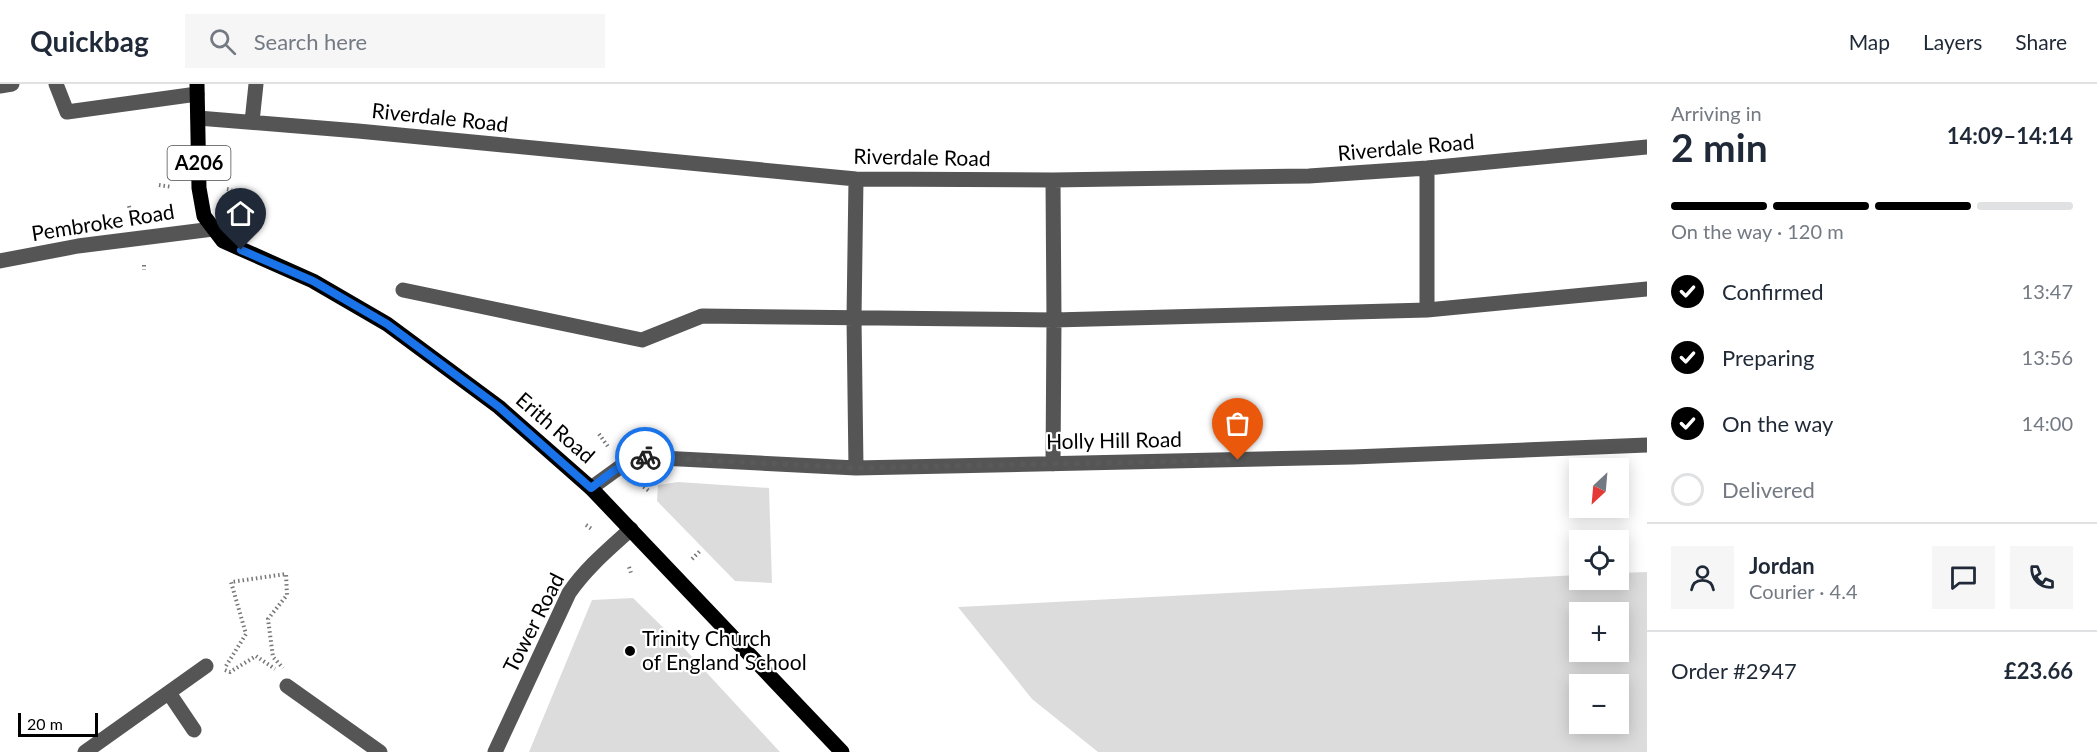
<!DOCTYPE html>
<html lang="en">
<head>
<meta charset="utf-8">
<style>
	:root { --surface:#fff; --page:#f6f6f7; --text:#1f2937; --muted:#747a83; --line:#e0e1e3; --accent:#000 }
	body { margin:0; font-family:Lato,sans-serif; background:var(--page); color:var(--text); height:100vh; display:flex; flex-direction:column; font-size:22px; white-space:nowrap }
	* { box-sizing:border-box; margin:0 }
	p { font-size:20px; color:var(--muted) }
	.icon { flex:none; width:33px; height:33px; fill:none; stroke:currentColor; stroke-width:2; stroke-linecap:round; stroke-linejoin:round }
	.map { position:relative; flex:1; overflow:hidden }
	.panel { display:flex; flex-direction:column; background:var(--surface); width:450px }
	.panel>* { flex:none }
	.needle { width:39px; rotate:206deg }
	.controls { position:absolute; left:1569px; top:374px; display:grid; gap:12px }
	.controls a { display:grid; place-items:center; width:60px; height:60px; border-radius:0px; background:var(--surface); box-shadow:0 3px 15px #0003; font-size:30px }
	.scale { position:absolute; left:18px; bottom:15px; width:80px; box-sizing:border-box; padding-left:6px; border:3px solid #000; border-top:0; font-size:16px; line-height:21px; white-space:nowrap; color:#000; -webkit-text-stroke:4px #fff; paint-order:stroke }
	.pin { position:absolute; display:grid; place-items:center; width:51px; height:51px; color:#fff; margin:-62px -26px; border-radius:50% 50% 50% 0; rotate:-45deg; box-shadow:0 0 6px #0007 }
	.pin .icon { rotate:45deg }
	.courier { position:absolute; display:grid; place-items:center; width:60px; height:60px; margin:-30px; border:4px solid #1a73e8; border-radius:50%; background:#fff; color:#222; box-shadow:0 2px 8px #0007 }
	.overview em { font-style:normal; font-weight:700 }
	.overview div { display:flex; flex-direction:column-reverse }
	.overview { display:flex; align-items:center; justify-content:space-between; height:102px; padding:0 24px }
	h1 { font-size:39px; font-weight:700; line-height:45px }
	.bar { display:grid; grid-template-columns:repeat(4,1fr); gap:9px 6px; align-content:center; height:72px; padding:0 24px }
	.bar i { height:8px; border-radius:4px; background:var(--line) }
	.bar .selected { background:var(--accent) }
	.bar p { grid-column:span 4 }
	.line { display:flex; align-items:center; gap:15px; padding:0 24px; border-top:2px solid var(--line) }
	.line div { flex:1 }
	.round { display:grid; place-items:center; flex:none; width:63px; height:63px; border-radius:0px; background:var(--page) }
	ol { padding:0 24px; list-style:none }
	li { display:flex; align-items:center; gap:18px; height:66px }
	li p { margin-inline-start:auto }
	li .icon { padding:6px; border-radius:50%; background:var(--accent); color:#fff; stroke-width:4 }
	li:last-child { color:var(--muted) }
	li i { width:33px; height:33px; border:3px solid var(--line); border-radius:50% }
	header { display:flex; align-items:center; gap:36px; box-sizing:border-box; height:84px; padding:0 30px; background:var(--surface); border-bottom:2px solid var(--line) }
	header strong { font-size:28px }
	nav { display:flex; gap:33px; margin-inline-start:auto; font-size:21px }
	.search { width:420px; height:54px; background:var(--page); display:flex; align-items:center; gap:15px; box-sizing:border-box; padding:0 21px; border-radius:0px; color:var(--muted); font-size:22px }
	main { display:flex; flex:1; min-height:0 }
	.map>svg:first-child { display:block }
	.green { fill:#dcdcdc; fill-rule:evenodd }
	.lines { fill:none; stroke-linecap:round; stroke-linejoin:round }
	.path { stroke:#777; stroke-width:4; stroke-dasharray:1.5 3; stroke-linecap:butt }
	.minor { stroke:#555; stroke-width:15 }
	.major { stroke:#000; stroke-width:15 }
	.done { stroke:#595959; stroke-width:6; stroke-dasharray:0 10.8 }
	.route { stroke:#1a73e8; stroke-width:8 }
	.poi-dot { fill:#000; stroke:#fff; stroke-width:2 }
	.labels { text-anchor:middle; stroke-width:4.5; stroke-linejoin:round; paint-order:stroke }
	.shield { fill:#fff; stroke:#4c4c4c; stroke-width:1.5 }
	.shield-label { font-size:20px; font-weight:bold; fill:#000 }
	.street-label { font-size:21px; fill:#000; stroke:#fff }
	.poi-label { font-size:21px; fill:#000; stroke:#fff; text-anchor:start }
</style>
</head>
<body>
<header>
<strong>Quickbag</strong>
<div class="search"><svg class="icon" aria-label="search" viewBox="0 0 24 24"><circle cx="10" cy="10" r="6"/><path d="M15 15l6 6"/></svg>Search here</div>
<nav><a>Map</a><a>Layers</a><a>Share</a></nav>
</header>
<main>
<div class="map">
<svg width="1647" height="668" viewBox="0 0 1647 668">
	<rect width="100%" height="100%" fill="#fff"/>
	<path class="green" d="M678 398 769 404 772 499 735 497 657 417 658 401Z
		M1647 488V668H1098L1032 615 958 523 1579 491 1580 495H1618L1619 489ZM1580 528H1618V567H1580ZM1580 600H1618V639H1580Z
		M633 514 682 562 780 668H529L592 516Z"/>
	<g class="lines">
		<path class="path" d="M159 101 172 103
			M227 105 232 106
			M129 122 132 135
			M144 181V186
			M599 350 609 364
			M640 400 649 407
			M586 441 593 446
			M692 475 700 467
			M629 483 631 489
			M226 582 246 550 231 498 286 490 287 511 268 535 273 573 283 584
			M225 586 230 588 256 572 275 585"/>
		<path class="minor" d="M56 0 67 28 197 10
			M0 2 12 0
			M198 34 358 47 856 95 1053 96 1309 92 1427 84 1647 63
			M252 38 256 0
			M856 95 854 234 856 384
			M1053 96 1054 236 1427 226 1647 205
			M0 177 78 162 213 145
			M403 206 642 256 702 232 1054 236 1053 380
			M1427 226V84
			M591 404 620 383 641 373 856 384 1353 373 1647 361
			M287 602 380 668
			M169 609 194 646
			M85 668 206 582
			M495 668 569 509C586 484 609 465 631 445"/>
		<path class="major" d="M197 0 199 104 204 132 223 157 313 197 387 240 499 323 591 404 842 668"/>
	</g>
	<g class="lines">
		<path class="done" d="M645 373 856 384 1238 376"/>
		<path class="route" d="M241 166 313 197 387 240 499 323 591 404C606 393 625 375 645 373"/>
	</g>
	<circle class="poi-dot" cx="630" cy="567" r="6"/>
	<g class="labels">
		<rect class="shield" x="167.5" y="62" width="63" height="34" rx="4.5"/>
		<g class="shield-label">
			<text x="199" y="86">A206</text>
		</g>
		<g class="street-label">
			<text transform="translate(440 34) rotate(6)" y="7">Riverdale Road</text>
			<text transform="translate(1406 64) rotate(-5)" y="7">Riverdale Road</text>
			<text transform="translate(922 74) rotate(1)" y="7">Riverdale Road</text>
			<text transform="translate(103 139) rotate(-9)" y="7">Pembroke Road</text>
			<text transform="translate(555 344) rotate(41)" y="7">Erith Road</text>
			<text transform="translate(1114 357) rotate(-1)" y="7">Holly Hill Road</text>
			<text transform="translate(534 539) rotate(-63)" y="7">Tower Road</text>
		</g>
		<g class="poi-label">
			<text x="642" y="562">Trinity Church<tspan x="642" dy="24">of England School</tspan></text>
		</g>
	</g>
</svg>
<div class="controls">
<a><svg class="needle" viewBox="-14 -14 28 28"><path d="M0-13l5 13h-10z" fill="#e53935"/><path d="M0 13l5-13h-10z" fill="#747a83"/></svg></a>
<a><svg class="icon" aria-label="locate" viewBox="0 0 24 24"><circle cx="12" cy="12" r="6"/><path d="M12 2v4M12 18v4M2 12h4M18 12h4"/></svg></a>
<a>+</a>
<a>−</a>
</div>
<div class="scale">20 m</div>
<div class="pin" style="left:1238px;top:376px;background:#ea580c"><svg class="icon" aria-label="bag" viewBox="0 0 24 24"><path d="M5 8h14l-1 12H6zM9 8a3 3 0 0 1 6 0"/></svg></div>
<div class="pin" style="left:241px;top:166px;background:#1f2937"><svg class="icon" aria-label="home" viewBox="0 0 24 24"><path d="M3 11l9-7 9 7M6 9v11h12V9"/></svg></div>
<div class="courier" style="left:645px;top:373px"><svg class="icon" aria-label="bike" viewBox="0 0 24 24"><circle cx="6" cy="16" r="4"/><circle cx="18" cy="16" r="4"/><path d="M6 16l4-8h5l3 8M10 8l3 8H6M13 5h3"/></svg></div>
</div>
<section class="panel">
<div class="overview"><div><h1>2 min</h1><p>Arriving in</p></div><em>14:09–14:14</em></div>
<div class="bar"><i class="selected"></i><i class="selected"></i><i class="selected"></i><i></i><p>On the way · 120 m</p></div>
<ol>
<li><svg class="icon" aria-label="check" viewBox="0 0 24 24"><path d="M5 12l5 5 9-10"/></svg>Confirmed<p>13:47</p></li>
<li><svg class="icon" aria-label="check" viewBox="0 0 24 24"><path d="M5 12l5 5 9-10"/></svg>Preparing<p>13:56</p></li>
<li><svg class="icon" aria-label="check" viewBox="0 0 24 24"><path d="M5 12l5 5 9-10"/></svg>On the way<p>14:00</p></li>
<li><i></i>Delivered</li>
</ol>
<div class="line" style="height:108px"><a class="round"><svg class="icon" aria-label="person" viewBox="0 0 24 24"><circle cx="12" cy="8" r="4"/><path d="M4 21q1-7 8-7t8 7"/></svg></a><div><b>Jordan</b><p>Courier · 4.4</p></div><a class="round"><svg class="icon" aria-label="chat" viewBox="0 0 24 24"><path d="M4 5h16v11H9l-5 4z"/></svg></a><a class="round"><svg class="icon" aria-label="phone" viewBox="0 0 24 24"><path d="M5 4h4l2 5-3 2q2 4 5 5l2-3 5 2v4C11 20 4 13 5 4z"/></svg></a></div>
<div class="line" style="height:78px"><div>Order #2947</div><b>£23.66</b></div>
</section>
</main>
</body>
</html>
